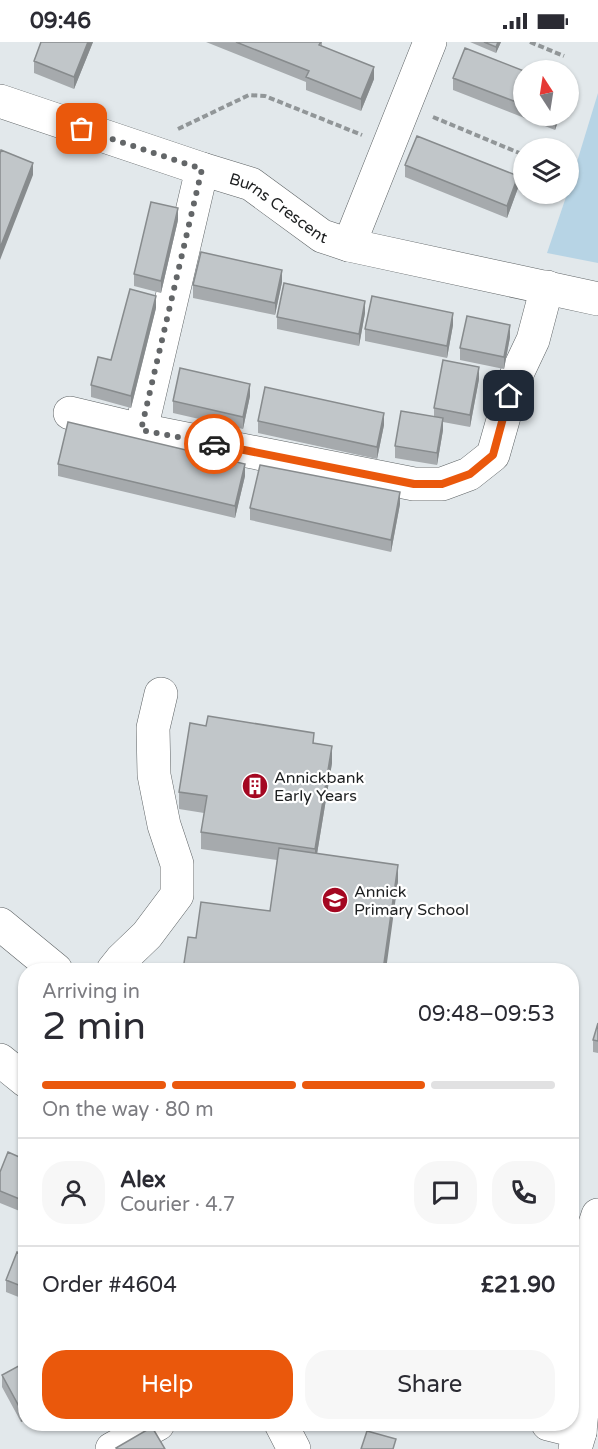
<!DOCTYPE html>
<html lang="en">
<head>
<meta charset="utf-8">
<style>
	:root { --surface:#fff; --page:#f7f7f7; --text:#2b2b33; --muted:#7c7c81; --line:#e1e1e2; --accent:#ea580c }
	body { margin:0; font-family:"Varela Round",sans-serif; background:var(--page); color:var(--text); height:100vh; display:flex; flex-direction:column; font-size:22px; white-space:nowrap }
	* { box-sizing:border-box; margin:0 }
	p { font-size:20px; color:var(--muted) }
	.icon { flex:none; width:33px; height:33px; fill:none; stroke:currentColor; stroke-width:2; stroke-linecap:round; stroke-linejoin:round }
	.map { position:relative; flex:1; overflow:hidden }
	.panel { position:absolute; left:18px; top:921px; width:561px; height:468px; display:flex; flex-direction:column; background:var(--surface); border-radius:24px; box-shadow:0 2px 4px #0004 }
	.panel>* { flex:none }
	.needle { width:39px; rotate:348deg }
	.tools { position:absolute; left:513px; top:18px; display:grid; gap:12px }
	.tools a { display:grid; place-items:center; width:66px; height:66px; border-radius:50%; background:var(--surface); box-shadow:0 2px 4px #0004; font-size:30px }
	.pin { position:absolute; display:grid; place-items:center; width:51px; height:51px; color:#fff; margin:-26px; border-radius:12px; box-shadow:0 3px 9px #0006 }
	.courier { position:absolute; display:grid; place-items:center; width:60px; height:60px; margin:-30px; border:4px solid #ea580c; border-radius:50%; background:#fff; color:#222; box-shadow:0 2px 8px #0007 }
	.summary em { font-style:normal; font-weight:600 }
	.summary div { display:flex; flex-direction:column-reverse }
	.summary { display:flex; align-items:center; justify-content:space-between; height:102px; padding:0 24px }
	h1 { font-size:39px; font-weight:600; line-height:45px }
	.bar { display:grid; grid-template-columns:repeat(4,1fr); gap:9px 6px; align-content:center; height:72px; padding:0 24px }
	.bar i { height:8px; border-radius:4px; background:var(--line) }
	.bar .active { background:var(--accent) }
	.bar p { grid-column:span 4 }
	.line { display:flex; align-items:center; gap:15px; padding:0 24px; border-top:2px solid var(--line) }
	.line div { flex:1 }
	.round { display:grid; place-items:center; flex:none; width:63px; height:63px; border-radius:24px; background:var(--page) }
	.cta { display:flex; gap:12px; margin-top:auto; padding:12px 24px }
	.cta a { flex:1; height:69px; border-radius:24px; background:var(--accent); color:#fff; font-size:24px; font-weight:600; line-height:69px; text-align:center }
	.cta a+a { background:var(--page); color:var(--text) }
	.status { display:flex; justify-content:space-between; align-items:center; height:42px; padding:0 30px; background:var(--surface); direction:ltr }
	.status svg { height:16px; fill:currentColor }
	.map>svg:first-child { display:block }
	.green { fill:#b7d4e5 }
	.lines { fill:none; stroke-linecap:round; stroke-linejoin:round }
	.minor-casing { stroke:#5e6365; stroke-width:34 }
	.path { stroke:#919698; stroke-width:4; stroke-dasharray:6 3; stroke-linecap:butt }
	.minor { stroke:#fff; stroke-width:33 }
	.wall { fill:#a6aaad }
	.shaded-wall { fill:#878b8d }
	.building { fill:#c1c6c9; stroke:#878b8d; stroke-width:1.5 }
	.done { stroke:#636668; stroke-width:6; stroke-dasharray:0 10.8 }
	.route { stroke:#ea580c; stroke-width:8 }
	.labels { text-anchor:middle; stroke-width:4.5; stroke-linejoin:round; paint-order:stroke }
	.street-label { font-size:16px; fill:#1e2021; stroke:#fff }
	.poi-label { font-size:16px; fill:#1e2021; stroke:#fff; text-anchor:start }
</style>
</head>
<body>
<div class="status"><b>09:46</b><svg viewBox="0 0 49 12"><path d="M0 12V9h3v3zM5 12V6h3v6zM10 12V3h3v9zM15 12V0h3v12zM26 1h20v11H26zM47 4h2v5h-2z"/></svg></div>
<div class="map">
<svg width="598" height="1407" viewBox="0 0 598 1407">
	<rect width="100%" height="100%" fill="#e2e8eb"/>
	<path class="green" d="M598 51V221L547 211 567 152H568L569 146Z"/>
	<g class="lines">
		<defs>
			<g id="minor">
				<path id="s1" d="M0 59 202 127 251 142 322 194 349 203 598 257"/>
				<path d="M349 203 430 0"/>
				<path d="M70 371 141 388 414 442H442L469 432 493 413 515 336 533 298 547 245"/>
				<path d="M141 388 202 127"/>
				<path d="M0 882 56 928"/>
				<path d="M113 928 121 918 147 893 177 853V822L164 783 154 733 153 686 161 652"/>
				<path d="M0 1018 26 1039"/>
				<path d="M281 1382 294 1407"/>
				<path d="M548 1382 580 1390"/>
				<path d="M112 1407 158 1382"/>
				<path d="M575 1407 580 1390 583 1359 590 1197 598 1173"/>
			</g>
		</defs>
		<use href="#minor" class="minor-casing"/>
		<path class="path" d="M530 0 564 14
			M433 75 524 113
			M178 87 249 53 265 54 362 93"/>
		<use href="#minor" class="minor"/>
	</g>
	<path class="wall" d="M41 0H93L74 47 34 31V19Z
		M206 0H322V4L374 37 361 69 306 48V40Z
		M470 0H501L496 11Z
		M524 29V74H560L555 88 453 48V36Z
		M405 123 518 146 507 176 405 135Z
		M178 178 161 251 134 244V232Z
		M282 240 275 273 193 256V243Z
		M156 266 131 366 91 355V343Z
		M365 271 359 304 277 287V275Z
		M453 283 447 316 365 299V287Z
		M510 295 504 327 460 318V306Z
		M479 337 470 385 443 380V388L437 423 395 416V404L434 375V366Z
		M250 354 243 387 173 371V359Z
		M258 379 384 383 377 417 258 391Z
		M58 422 245 434 235 476 58 434Z
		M400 462 391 510 250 478V466Z
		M314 701 332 721 317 812 398 840 196 896 270 869 277 818 201 807V790L204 771 179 767V750Z
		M598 981V1011L593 1010V998Z
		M26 1118 22 1170 0 1161V1130Z
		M26 1214V1258L6 1250V1238Z
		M26 1320 21 1380 2 1345V1333Z"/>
	<path class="shaded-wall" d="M88 0H93L74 47V35Z
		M498 0H501L496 11V5Z
		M374 25V37L361 69V57Z
		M556 74H560L555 88V76Z
		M33 121V133L0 218V206Z
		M518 134V146L507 176V164Z
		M178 166V178L161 251V239Z
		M282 228V240L275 273V261Z
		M156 254V266L131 366V354Z
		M365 259V271L359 304V292Z
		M453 271V283L447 316V304Z
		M510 283V295L504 327V315Z
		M479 325V337L470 385V373Z
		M250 342V354L243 387V375Z
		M384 371V383L377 417V405Z
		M443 376V388L437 423V411Z
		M245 422V434L235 476V464Z
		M400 450V462L391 510V498Z
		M332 704V721L315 824V807Z
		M398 823V840L386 928H383Z
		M574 1029V1041L572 1049V1037Z
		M26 1150V1163L22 1170V1158Z
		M26 1366V1378L21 1380V1368Z"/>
	<path class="building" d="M41 0H88L74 35 34 19Z
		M236 0H321L319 3 374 25 361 57 306 35 309 29Z
		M484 0H498L496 5Z
		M465 6 524 29V63L453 36Z
		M417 94 518 134 507 164 405 123Z
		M1 108 33 121 0 206V112Z
		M151 160 178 166 161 239 134 232Z
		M201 210 282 228 275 261 193 243Z
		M284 241 365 259 359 292 277 275Z
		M130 247 156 254 131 354 91 343 98 315 111 318Z
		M372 254 453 271 447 304 365 287Z
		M467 274 510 283 504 315 460 306Z
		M443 318 479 325 470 373 434 366Z
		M180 326 250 342 243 375 173 359Z
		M265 345 384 371 377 405 258 379Z
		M401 369 443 376 437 411 395 404Z
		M68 380 245 422 235 464 58 422Z
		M260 423 400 450 391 498 250 466Z
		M208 674 314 691 313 701 332 704 315 807 201 790 207 754 179 750 190 681 206 684Z
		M279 806 398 823 383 928H183L188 895 196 896 201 860 270 869Z
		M598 981V999L593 998Z
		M8 1110 26 1118V1150L22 1158 0 1149V1130Z
		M17 1210 26 1214V1246L6 1238Z
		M26 1320V1366L21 1368 2 1333Z
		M152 1385 165 1407H117L116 1406Z
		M367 1389 396 1397 393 1407H361Z"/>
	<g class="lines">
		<path class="done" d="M82 87 202 127 141 388 214 402"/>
		<path class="route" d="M214 402 414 442H442L470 432 493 413 509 354"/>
	</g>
	<defs>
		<symbol id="building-disc" viewBox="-11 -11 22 22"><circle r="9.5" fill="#a40721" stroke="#fff"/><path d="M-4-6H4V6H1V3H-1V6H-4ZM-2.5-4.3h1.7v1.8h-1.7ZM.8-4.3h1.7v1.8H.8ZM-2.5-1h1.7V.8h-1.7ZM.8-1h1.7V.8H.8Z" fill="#fff"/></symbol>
		<symbol id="school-disc" viewBox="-11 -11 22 22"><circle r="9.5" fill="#a40721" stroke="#fff"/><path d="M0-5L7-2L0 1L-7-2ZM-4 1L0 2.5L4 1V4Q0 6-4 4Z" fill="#fff"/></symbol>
	</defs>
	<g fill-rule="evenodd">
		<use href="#building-disc" x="240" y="729" width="30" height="30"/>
		<use href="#school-disc" x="320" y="843" width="30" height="30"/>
	</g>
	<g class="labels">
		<g class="street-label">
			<text dy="6" stroke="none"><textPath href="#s1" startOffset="300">Burns Crescent</textPath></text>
		</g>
		<g class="poi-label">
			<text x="274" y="741">Annickbank<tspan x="274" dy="18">Early Years</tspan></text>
			<text x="354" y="855">Annick<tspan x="354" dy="18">Primary School</tspan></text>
		</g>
	</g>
</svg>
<div class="tools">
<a><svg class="needle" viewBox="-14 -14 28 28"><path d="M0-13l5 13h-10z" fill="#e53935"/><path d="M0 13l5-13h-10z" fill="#7c7c81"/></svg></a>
<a><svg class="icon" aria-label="layers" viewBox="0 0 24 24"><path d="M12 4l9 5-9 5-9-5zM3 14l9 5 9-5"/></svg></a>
</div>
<div class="pin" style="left:82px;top:87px;background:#ea580c"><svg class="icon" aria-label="bag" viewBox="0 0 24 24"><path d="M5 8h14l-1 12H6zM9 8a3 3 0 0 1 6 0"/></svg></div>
<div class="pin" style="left:509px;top:354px;background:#1f2937"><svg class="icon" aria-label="home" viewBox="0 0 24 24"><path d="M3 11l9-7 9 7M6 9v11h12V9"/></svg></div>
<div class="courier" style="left:214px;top:402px"><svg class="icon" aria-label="car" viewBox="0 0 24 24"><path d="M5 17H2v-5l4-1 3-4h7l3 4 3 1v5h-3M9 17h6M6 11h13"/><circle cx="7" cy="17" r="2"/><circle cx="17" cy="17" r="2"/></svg></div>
<section class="panel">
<div class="summary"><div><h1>2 min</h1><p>Arriving in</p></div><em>09:48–09:53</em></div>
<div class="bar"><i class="active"></i><i class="active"></i><i class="active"></i><i></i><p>On the way · 80 m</p></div>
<div class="line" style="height:108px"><a class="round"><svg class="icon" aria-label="person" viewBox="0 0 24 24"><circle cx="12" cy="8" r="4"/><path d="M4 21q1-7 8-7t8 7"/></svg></a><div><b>Alex</b><p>Courier · 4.7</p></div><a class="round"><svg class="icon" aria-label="chat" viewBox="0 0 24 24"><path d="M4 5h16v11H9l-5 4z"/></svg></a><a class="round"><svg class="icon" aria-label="phone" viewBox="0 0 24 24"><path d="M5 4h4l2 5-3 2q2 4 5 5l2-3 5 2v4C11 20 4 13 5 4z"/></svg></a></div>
<div class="line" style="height:78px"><div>Order #4604</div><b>£21.90</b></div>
<div class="cta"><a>Help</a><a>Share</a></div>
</section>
</div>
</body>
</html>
